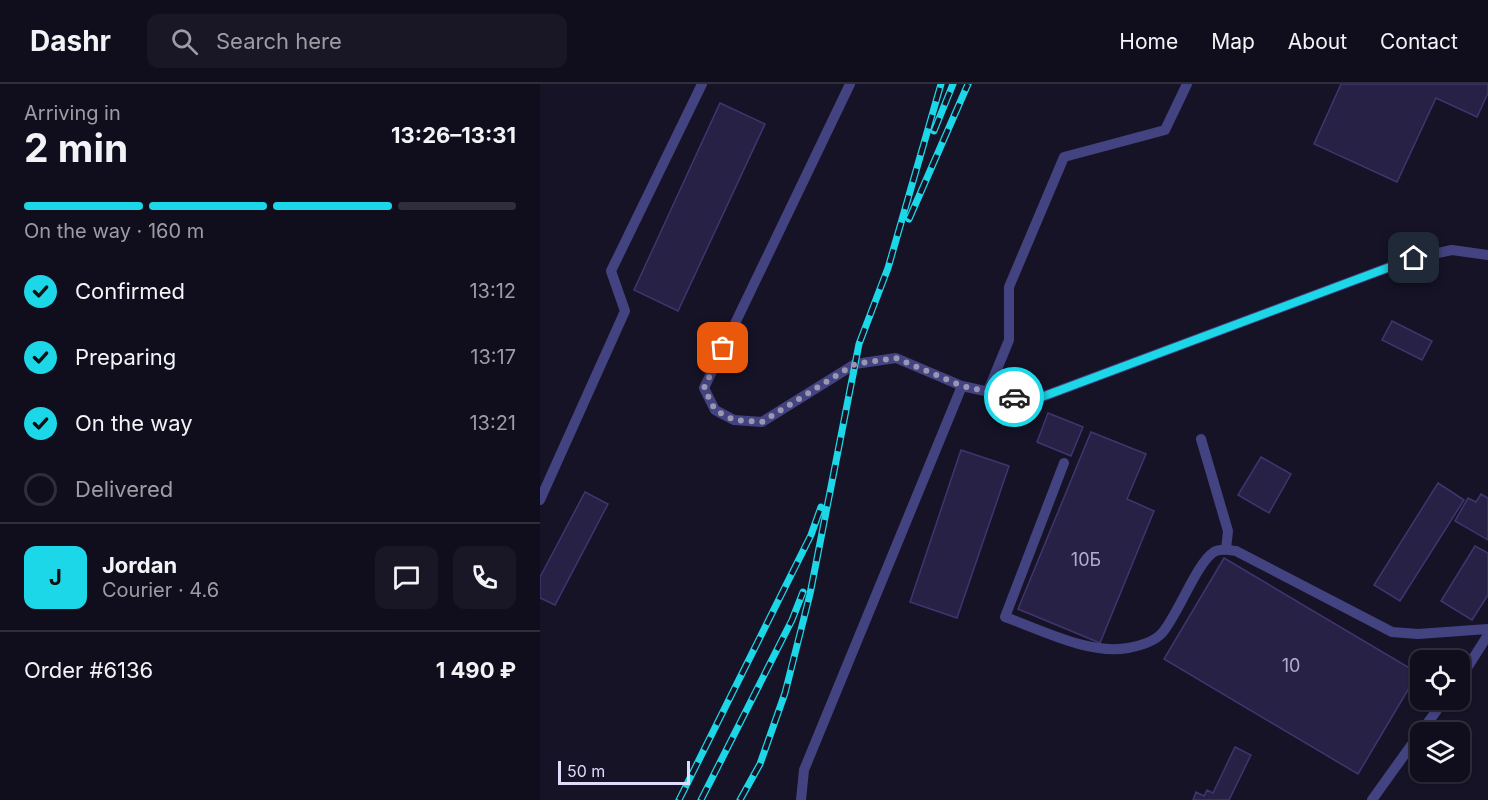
<!DOCTYPE html>
<html lang="en">
<head>
<meta charset="utf-8">
<style>
	:root { --surface:#100e1d; --page:#191726; --text:#f1f3f6; --muted:#9c9ca4; --line:#302e3b; --accent:#1cd7e8 }
	body { margin:0; font-family:Inter,sans-serif; background:var(--page); color:var(--text); height:100vh; display:flex; flex-direction:column; font-size:22px; white-space:nowrap }
	* { box-sizing:border-box; margin:0 }
	p { font-size:20px; color:var(--muted) }
	.icon { flex:none; width:33px; height:33px; fill:none; stroke:currentColor; stroke-width:2; stroke-linecap:round; stroke-linejoin:round }
	.map { position:relative; flex:1; overflow:hidden }
	.panel { display:flex; flex-direction:column; background:var(--surface); width:540px }
	.panel>* { flex:none }
	.controls { position:absolute; left:870px; top:566px; display:grid; gap:12px }
	.controls a { display:grid; place-items:center; width:60px; height:60px; border-radius:12px; background:var(--surface); box-shadow:0 2px 4px #0004,0 0 0 2px var(--line); font-size:30px }
	.scale { position:absolute; left:18px; bottom:15px; width:132px; box-sizing:border-box; padding-left:6px; border:3px solid #dfdcfb; border-top:0; font-size:16px; line-height:21px; white-space:nowrap; color:#dfdcfb; -webkit-text-stroke:4px #161327; paint-order:stroke }
	.pin { position:absolute; display:grid; place-items:center; width:51px; height:51px; color:#fff; margin:-26px; border-radius:12px; box-shadow:0 3px 9px #0006 }
	.courier { position:absolute; display:grid; place-items:center; width:60px; height:60px; margin:-30px; border:4px solid #1cd7e8; border-radius:50%; background:#fff; color:#222; box-shadow:0 2px 8px #0007 }
	.summary em { font-style:normal; font-weight:700 }
	.summary div { display:flex; flex-direction:column-reverse }
	.summary { display:flex; align-items:center; justify-content:space-between; height:102px; padding:0 24px }
	h1 { font-size:39px; font-weight:700; line-height:45px }
	.bar { display:grid; grid-template-columns:repeat(4,1fr); gap:9px 6px; align-content:center; height:72px; padding:0 24px }
	.bar i { height:8px; border-radius:4px; background:var(--line) }
	.bar .selected { background:var(--accent) }
	.bar p { grid-column:span 4 }
	.line { display:flex; align-items:center; gap:15px; padding:0 24px; border-top:2px solid var(--line) }
	.line div { flex:1 }
	.round { display:grid; place-items:center; flex:none; width:63px; height:63px; border-radius:12px; background:var(--page) }
	ol { padding:0 24px; list-style:none }
	li { display:flex; align-items:center; gap:18px; height:66px }
	li p { margin-inline-start:auto }
	li .icon { padding:6px; border-radius:50%; background:var(--accent); color:#111; stroke-width:4 }
	li:last-child { color:var(--muted) }
	li i { width:33px; height:33px; border:3px solid var(--line); border-radius:50% }
	header { display:flex; align-items:center; gap:36px; box-sizing:border-box; height:84px; padding:0 30px; background:var(--surface); border-bottom:2px solid var(--line) }
	header strong { font-size:28px }
	nav { display:flex; gap:33px; margin-inline-start:auto; font-size:21px }
	.search { width:420px; height:54px; background:var(--page); display:flex; align-items:center; gap:15px; box-sizing:border-box; padding:0 21px; border-radius:12px; color:var(--muted); font-size:22px }
	main { display:flex; flex:1; min-height:0 }
	.map>svg:first-child { display:block }
	.building { fill:#272146; stroke:#403570; stroke-width:1.5 }
	.lines { fill:none; stroke-linecap:round; stroke-linejoin:round }
	.service { stroke:#444381; stroke-width:10 }
	.rail-casing { stroke:#1cd7e8; stroke-width:7 }
	.rail { stroke:#161327; stroke-width:4.5; stroke-dasharray:14; stroke-linecap:butt }
	.done { stroke:#9996b1; stroke-width:6; stroke-dasharray:0 10.8 }
	.route { stroke:#1cd7e8; stroke-width:8 }
	.labels { text-anchor:middle; stroke-width:6; stroke-linejoin:round; paint-order:stroke }
	.number-label { font-size:18px; fill:#b1adce }
</style>
</head>
<body>
<header>
<strong>Dashr</strong>
<div class="search"><svg class="icon" aria-label="search" viewBox="0 0 24 24"><circle cx="10" cy="10" r="6"/><path d="M15 15l6 6"/></svg>Search here</div>
<nav><a>Home</a><a>Map</a><a>About</a><a>Contact</a></nav>
</header>
<main>
<section class="panel">
<div class="summary"><div><h1>2 min</h1><p>Arriving in</p></div><em>13:26–13:31</em></div>
<div class="bar"><i class="selected"></i><i class="selected"></i><i class="selected"></i><i></i><p>On the way · 160 m</p></div>
<ol>
<li><svg class="icon" aria-label="check" viewBox="0 0 24 24"><path d="M5 12l5 5 9-10"/></svg>Confirmed<p>13:12</p></li>
<li><svg class="icon" aria-label="check" viewBox="0 0 24 24"><path d="M5 12l5 5 9-10"/></svg>Preparing<p>13:17</p></li>
<li><svg class="icon" aria-label="check" viewBox="0 0 24 24"><path d="M5 12l5 5 9-10"/></svg>On the way<p>13:21</p></li>
<li><i></i>Delivered</li>
</ol>
<div class="line" style="height:108px"><b class="round" style="background:var(--accent);color:#111">J</b><div><b>Jordan</b><p>Courier · 4.6</p></div><a class="round"><svg class="icon" aria-label="chat" viewBox="0 0 24 24"><path d="M4 5h16v11H9l-5 4z"/></svg></a><a class="round"><svg class="icon" aria-label="phone" viewBox="0 0 24 24"><path d="M5 4h4l2 5-3 2q2 4 5 5l2-3 5 2v4C11 20 4 13 5 4z"/></svg></a></div>
<div class="line" style="height:78px"><div>Order #6136</div><b>1 490 ₽</b></div>
</section>
<div class="map">
<svg width="948" height="716" viewBox="0 0 948 716">
	<rect width="100%" height="100%" fill="#161327"/>
	<path class="building" d="M801 0H948V9L937 33 896 14 857 98 774 60Z
		M180 19 225 40 138 227 94 206Z
		M852 237 892 257 882 276 842 256Z
		M508 329 543 343 531 372 497 358Z
		M551 348 606 370 587 415 614 427 560 559 478 525Z
		M421 366 469 382 417 534 370 518Z
		M721 373 751 390 729 429 698 411Z
		M898 399 924 416 860 517 834 501Z
		M45 408 68 420 15 521 0 514V493Z
		M941 410 948 414V456L915 437 928 414 936 418Z
		M935 462 948 469V511L932 536 901 517Z
		M684 474 878 589 818 690 624 575Z
		M695 663 711 671 689 716H653L656 708 664 712 667 706 673 709Z"/>
	<g class="lines">
		<path class="service" d="M310 0 164 304 175 326 194 336 222 338 315 280 356 274 422 302 491 317 874 174 912 166 948 171
			M448 307 469 256V203L524 73 625 46 647 0
			M661 355 688 447 686 465
			M524 379 465 533C501 546 549 571 588 564 599 562 614 558 622 549 637 533 657 478 674 468 680 464 690 466 696 467L852 548 878 550 948 545
			M0 416 85 227 71 187 162 0
			M920 595 948 551
			M881 648 905 615
			M261 716 264 686 422 302
			M832 716 880 649"/>
		<defs>
			<path id="rail" d="M394 47 413 0
				M369 135 428 0
				M139 716 271 451 281 423
				M161 716 252 536 263 508
				M200 716 220 680 245 609 270 510 319 260 348 184 401 0"/>
		</defs>
		<use href="#rail" class="rail-casing"/>
		<use href="#rail" class="rail"/>
	</g>
	<g class="lines">
		<path class="done" d="M183 264 164 304 175 326 194 336 222 338 315 280 356 274 422 302 474 313"/>
		<path class="route" d="M474 313 491 317 874 174"/>
	</g>
	<g class="labels">
		<g class="number-label">
			<text x="546" y="482">10Б</text>
			<text x="751" y="588">10</text>
		</g>
	</g>
</svg>
<div class="controls">
<a><svg class="icon" aria-label="locate" viewBox="0 0 24 24"><circle cx="12" cy="12" r="6"/><path d="M12 2v4M12 18v4M2 12h4M18 12h4"/></svg></a>
<a><svg class="icon" aria-label="layers" viewBox="0 0 24 24"><path d="M12 4l9 5-9 5-9-5zM3 14l9 5 9-5"/></svg></a>
</div>
<div class="scale">50 m</div>
<div class="pin" style="left:183px;top:264px;background:#ea580c"><svg class="icon" aria-label="bag" viewBox="0 0 24 24"><path d="M5 8h14l-1 12H6zM9 8a3 3 0 0 1 6 0"/></svg></div>
<div class="pin" style="left:874px;top:174px;background:#1f2937"><svg class="icon" aria-label="home" viewBox="0 0 24 24"><path d="M3 11l9-7 9 7M6 9v11h12V9"/></svg></div>
<div class="courier" style="left:474px;top:313px"><svg class="icon" aria-label="car" viewBox="0 0 24 24"><path d="M5 17H2v-5l4-1 3-4h7l3 4 3 1v5h-3M9 17h6M6 11h13"/><circle cx="7" cy="17" r="2"/><circle cx="17" cy="17" r="2"/></svg></div>
</div>
</main>
</body>
</html>
